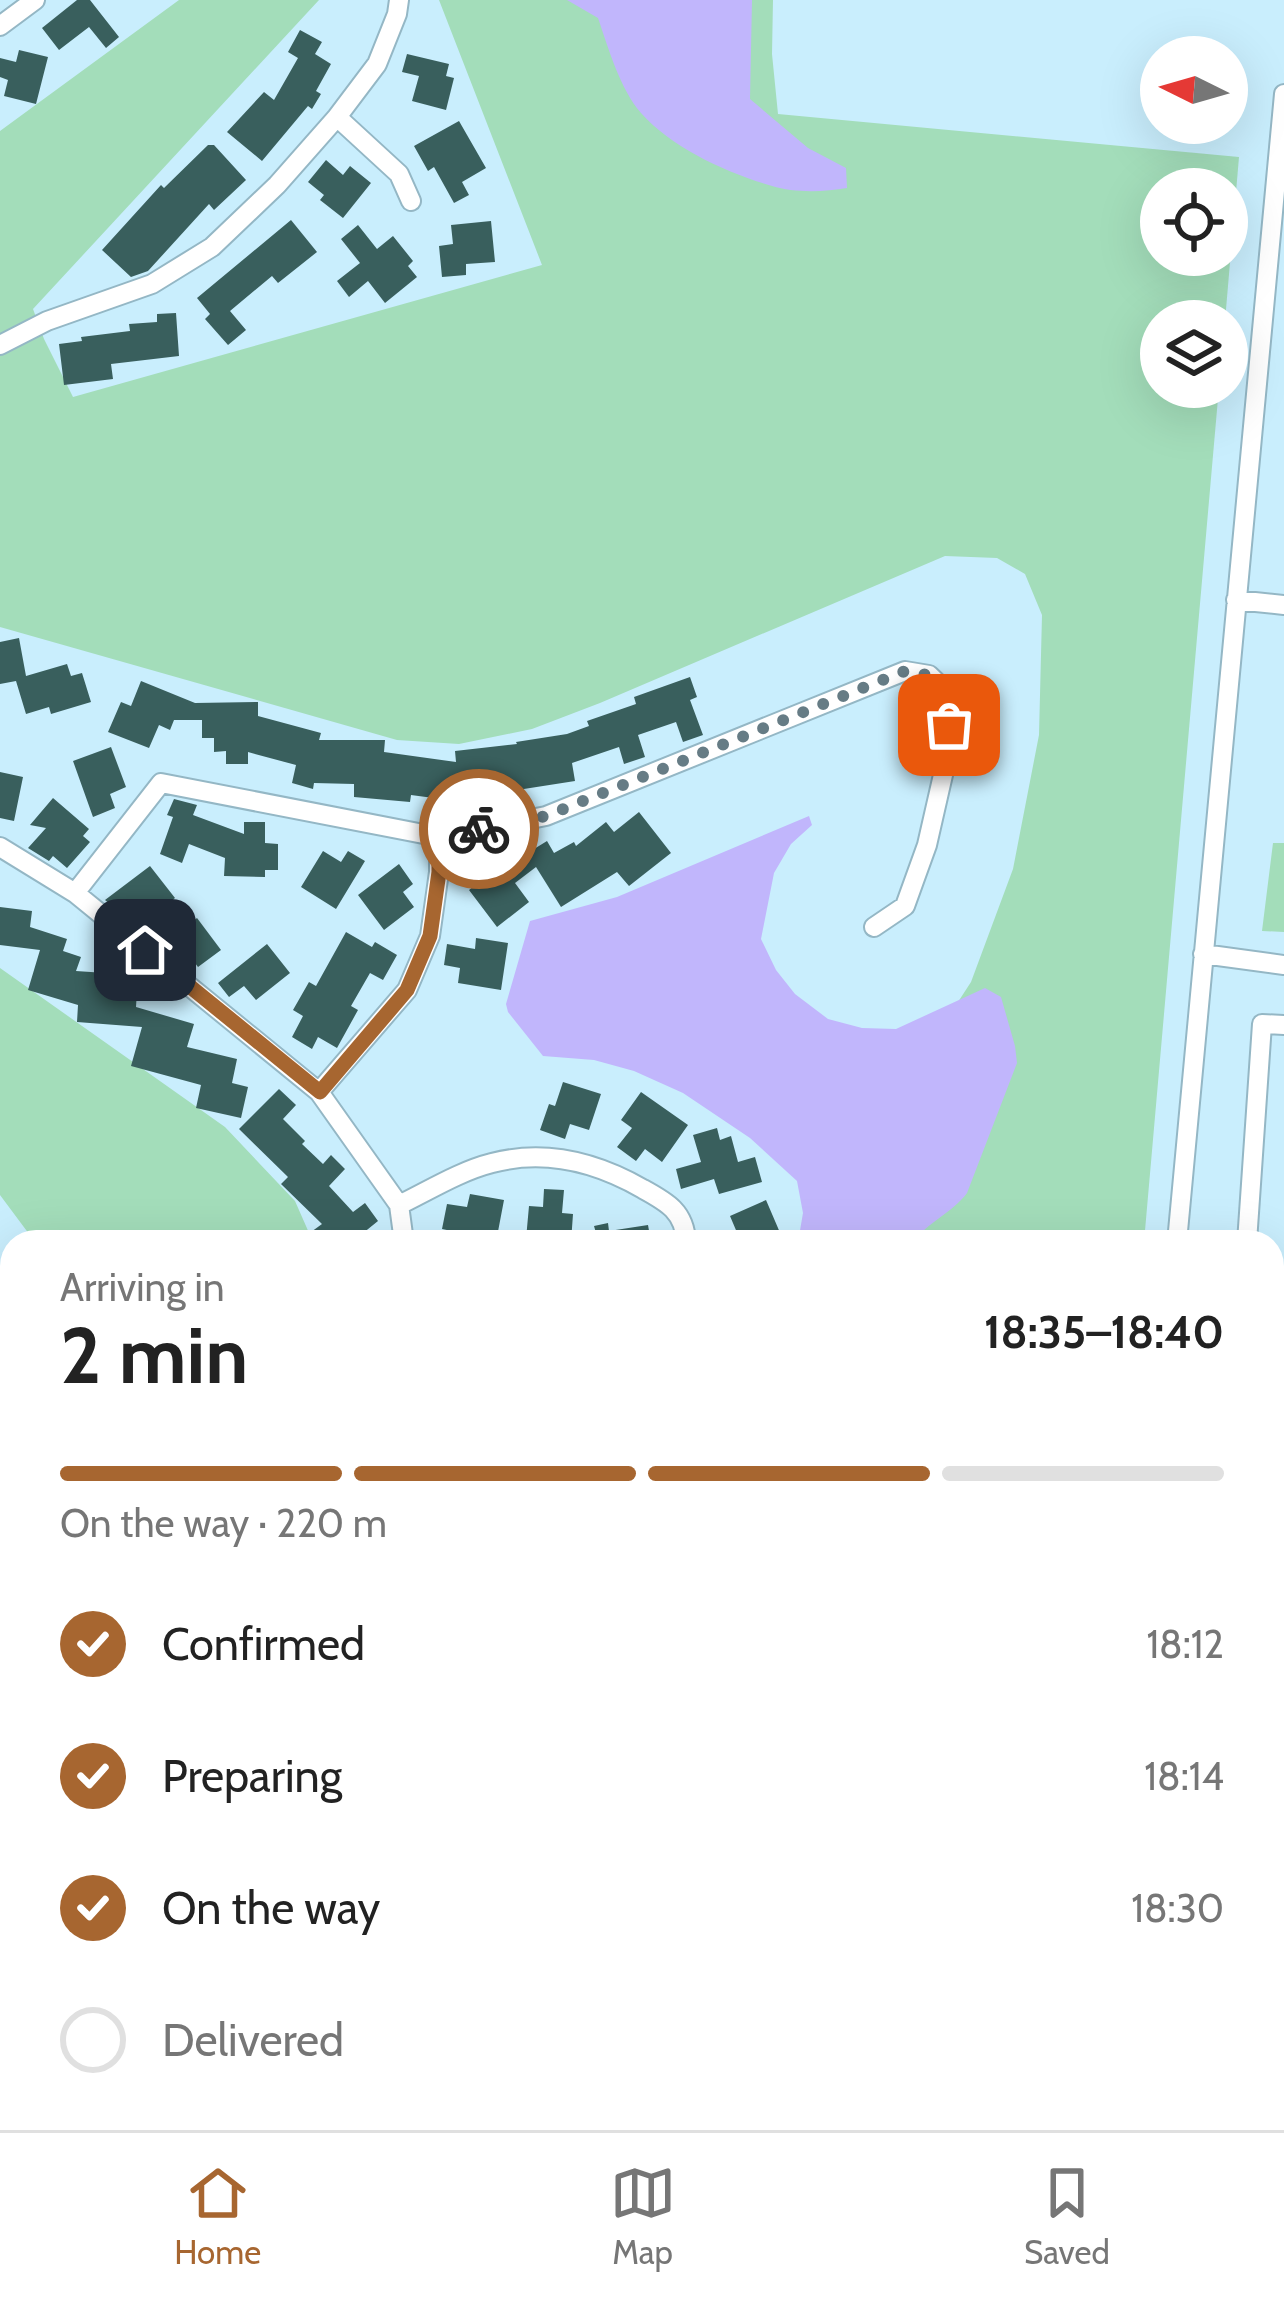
<!DOCTYPE html>
<html lang="en">
<head>
<meta charset="utf-8">
<style>
	:root { --surface:#fff; --page:#f6f6f6; --text:#222; --muted:#767676; --line:#e0e0e0; --accent:#a76630 }
	body { margin:0; font-family:Cabin,sans-serif; background:var(--page); color:var(--text); height:100vh; display:flex; flex-direction:column; font-size:45px; white-space:nowrap }
	* { box-sizing:border-box; margin:0 }
	p { font-size:39px; color:var(--muted) }
	.icon { flex:none; width:66px; height:66px; fill:none; stroke:currentColor; stroke-width:2; stroke-linecap:round; stroke-linejoin:round }
	.map { position:relative; flex:1; overflow:hidden }
	.details { position:absolute; left:0px; top:1230px; width:1284px; height:900px; display:flex; flex-direction:column; background:var(--surface); border-radius:36px 36px 0 0; box-shadow:0 12px 48px #0002 }
	.details>* { flex:none }
	.needle { width:78px; rotate:275deg }
	.buttons { position:absolute; left:1140px; top:36px; display:grid; gap:24px }
	.buttons a { display:grid; place-items:center; width:108px; height:108px; border-radius:50%; background:var(--surface); box-shadow:0 12px 48px #0002; font-size:60px }
	.pin { position:absolute; display:grid; place-items:center; width:102px; height:102px; color:#fff; margin:-51px; border-radius:24px; box-shadow:0 6px 18px #0006 }
	.courier { position:absolute; display:grid; place-items:center; width:120px; height:120px; margin:-60px; border:9px solid #a76630; border-radius:50%; background:#fff; color:#222; box-shadow:0 3px 15px #0007 }
	.overview em { font-style:normal; font-weight:700 }
	.overview div { display:flex; flex-direction:column-reverse }
	.overview { display:flex; align-items:center; justify-content:space-between; height:204px; padding:0 60px }
	h1 { font-size:78px; font-weight:700; line-height:90px }
	.bar { display:grid; grid-template-columns:repeat(4,1fr); gap:18px 12px; align-content:center; height:144px; padding:0 60px }
	.bar i { height:15px; border-radius:9px; background:var(--line) }
	.bar .selected { background:var(--accent) }
	.bar p { grid-column:span 4 }
	ol { padding:0 60px; list-style:none }
	li { display:flex; align-items:center; gap:36px; height:132px }
	li p { margin-inline-start:auto }
	li .icon { padding:12px; border-radius:50%; background:var(--accent); color:#fff; stroke-width:4 }
	li:last-child { color:var(--muted) }
	li i { width:66px; height:66px; border:6px solid var(--line); border-radius:50% }
	.dock { display:flex; justify-content:space-around; align-items:center; height:168px; border-top:3px solid var(--line); background:var(--surface); font-size:33px; color:var(--muted) }
	.dock a { display:grid; justify-items:center; gap:6px }
	.dock .selected { color:var(--accent) }
	.map>svg:first-child { display:block }
	.green { fill:#a3ddba; fill-rule:evenodd }
	.water { fill:#c1b6fc }
	.building { fill:#395f5d }
	.lines { fill:none; stroke-linecap:round; stroke-linejoin:round }
	.minor-casing { stroke:#94b7c5; stroke-width:22 }
	.path { stroke:#94b1bc; stroke-width:3; stroke-dasharray:12 6; stroke-linecap:butt }
	.minor { stroke:#fff; stroke-width:18 }
	.done { stroke:#667c85; stroke-width:12; stroke-dasharray:0 21.6 }
	.route { stroke:#a76630; stroke-width:15 }
</style>
</head>
<body>
<div class="map">
<svg width="1284" height="2130" viewBox="0 0 1284 2130">
	<rect width="100%" height="100%" fill="#c9eefd"/>
	<path class="green" d="M179 0H319L33 309 44 339 73 397 542 265 439 0H773L772 54 778 114 1239 157 1225 321H1161V387H1219L1144 1242H802L971 982 1013 869 1039 735 1042 615 1025 574 997 558 945 556 600 703 532 729 459 744 397 740 0 627V131ZM1161 189H1227V255H1161Z
		M1273 843H1284V932L1262 931Z
		M0 968 225 1127 295 1201 313 1242H35L0 1195Z
		M0 1724 12 1731V2040L10 2045 0 2043Z"/>
	<path class="water" d="M567 0H752L750 99 808 148 846 168 847 188C824 192 794 193 772 186 727 173 672 148 641 113 620 89 608 47 598 18Z
		M809 816 812 825 791 844 774 873 761 939 776 970 795 994 828 1019 862 1028 896 1029 985 988 1001 997 1015 1046 1017 1063 967 1193C952 1213 928 1222 913 1242H798L803 1213 797 1181 750 1138 683 1093 634 1071 594 1060 543 1056 508 1012 506 1004 530 921 617 897Z"/>
	<path class="building" d="M77 0H90L119 37 106 48 89 27 59 50 42 28Z
		M300 30 322 42 315 54 331 64 316 91 321 94 312 109 308 106 262 161 227 132 264 92 274 100 298 58 288 52Z
		M19 50 48 57 36 104 4 96 8 80 0 77V58L16 62Z
		M407 54 449 64 446 76 454 78 446 110 412 101 419 76 402 72Z
		M459 121 486 168 462 182 469 195 454 203 434 167 428 171 414 146Z
		M208 145H214L246 180 214 210 209 204 148 271 131 277 102 250 161 185 164 188Z
		M326 160 343 175 350 166 371 183 343 218 320 200 324 195 308 182Z
		M291 220 317 252 278 283 272 276 230 311 246 330 228 345 205 319 210 314 197 298Z
		M491 221 495 262 466 264V275L442 277 439 246 453 244 451 225Z
		M358 225 377 249 393 236 413 261 408 266 417 277 385 303 368 281 349 297 337 281 360 263 341 239Z
		M176 313 179 356 111 364 113 379 64 385 59 344 82 341 81 337 130 331 129 324 157 322V314Z
		M19 638 26 676 67 664 71 676 82 673 91 702 51 714 49 707 26 714 16 681 0 684V642Z
		M690 677 697 697 690 700 703 735 683 742 676 722 638 735 645 757 624 764 619 747 572 763 575 781 511 791 512 803 492 805 489 784 442 789 441 799 411 795 410 802 354 797V784L314 783 313 789 292 783 296 765 248 752V764H226V751L214 752V738H202V720H174L170 730 159 725 149 748 108 732 121 702 131 706 141 681 195 703 258 702V716L321 733 319 740H385L384 752 456 762 455 751 517 744 516 742 567 734 589 726 587 721 636 704 634 697Z
		M111 747 126 787 110 794 115 808 93 817 73 761Z
		M0 772 23 777 14 821 0 818Z
		M53 798 89 829 83 836 90 842 67 868 53 856 49 861 28 848 46 828 30 825Z
		M174 799 197 805 193 815 244 834V822H265V843L278 844V870H265V877L224 876 225 858 189 844 182 863 160 854 173 817 167 815Z
		M639 812 671 853 629 886 617 872 561 907 536 867 515 883 529 902 497 927 469 890 486 877 477 866 497 851 508 865 547 841 554 853 574 842 576 846 606 822 614 832Z
		M323 851 341 862 348 851 365 861 336 909 301 887Z
		M399 864 413 884 403 892 414 907 384 930 358 895Z
		M150 866 175 898 150 917 157 926 147 934 127 910 122 914 105 900Z
		M0 907 32 911 30 927 67 939 63 951 81 957 76 971 120 974 119 989 137 990 136 1007 194 1024 187 1047 237 1059 232 1083 248 1087 241 1118 196 1108 201 1085 131 1066 142 1027 77 1022 78 1005 28 990 40 950 0 945Z
		M197 918 221 950 198 967 186 951 176 958 163 944Z
		M346 932 372 947 375 942 397 955 383 980 370 973 351 1006 358 1010 337 1048 318 1037 312 1049 292 1037 303 1016 293 1010 309 982 316 986Z
		M476 938 508 943 501 990 458 983 460 968 444 965 447 944 475 949Z
		M267 944 290 973 256 1000 244 986 229 997 218 983Z
		M563 1082 601 1094 589 1130 570 1124 565 1139 540 1130 549 1104 555 1106Z
		M279 1089 296 1105 283 1119 305 1141 302 1144 323 1164 331 1155 345 1169 329 1186 353 1212 365 1203 378 1221 352 1242H318L311 1232 322 1224 281 1184 288 1177 239 1129Z
		M641 1092 688 1125 662 1162 645 1149 636 1161 617 1147 632 1128 621 1120Z
		M717 1128 720 1140 731 1136 738 1162 755 1157 762 1182 719 1194 714 1179 681 1189 676 1169 701 1162 693 1135Z
		M544 1189 564 1190 562 1213 573 1214 571 1242 526 1239 529 1206 543 1207Z
		M470 1194 504 1200 496 1242H460L461 1233 442 1229 447 1204 467 1207Z
		M766 1200 784 1242H741L730 1216Z
		M608 1223 609 1231 648 1225 651 1242H587L586 1234 596 1233 594 1226Z"/>
	<g class="lines">
		<defs>
			<path id="minor" d="M0 26 35 0
				M337 117 399 174 411 201
				M0 345 47 321 152 284 212 247 277 185 337 117 377 64 397 14 399 0
				M1236 600 1284 605
				M0 847 75 893 319 1092 399 1205 404 1242
				M75 893 161 783 439 837 546 816 905 671 929 675 951 696 948 753 927 845 905 906 874 927
				M1203 954 1284 965
				M319 1092 407 990 430 936 439 872V837
				M399 1205C428 1191 460 1171 492 1163 545 1149 596 1162 643 1189 667 1202 685 1212 686 1242
				M1177 1242 1284 94
				M1247 1242 1262 1024 1284 1025
				M0 1349 12 1366
				M1272 1371 1284 1372
				M1272 1411 1284 1415V1424
				M1272 1525 1284 1527
				M1272 1567 1284 1566
				M1272 1589H1284
				M0 1622 12 1625
				M1272 1890 1284 1882
				M1272 1947 1284 1940
				M1272 2016 1284 2010
				M0 2060 12 2062
				M0 2092 12 2095
				M64 2118 86 2130
				M141 2118 160 2130
				M627 2118 640 2130
				M412 2130 420 2118
				M575 2130 588 2118
				M723 2130 724 2118
				M841 2130 844 2118
				M1102 2130 1103 2118"/>
		</defs>
		<use href="#minor" class="minor-casing"/>
		<path class="path" d="M1233 2125 1235 2130
			M1267 2130 1284 2125"/>
		<use href="#minor" class="minor"/>
	</g>
	<g class="lines">
		<path class="done" d="M479 829 546 816 905 671 928 675 951 696 949 725"/>
		<path class="route" d="M145 950 320 1092 407 990 430 936 439 872V837L479 829"/>
	</g>
</svg>
<div class="buttons">
<a><svg class="needle" viewBox="-14 -14 28 28"><path d="M0-13l5 13h-10z" fill="#e53935"/><path d="M0 13l5-13h-10z" fill="#767676"/></svg></a>
<a><svg class="icon" aria-label="locate" viewBox="0 0 24 24"><circle cx="12" cy="12" r="6"/><path d="M12 2v4M12 18v4M2 12h4M18 12h4"/></svg></a>
<a><svg class="icon" aria-label="layers" viewBox="0 0 24 24"><path d="M12 4l9 5-9 5-9-5zM3 14l9 5 9-5"/></svg></a>
</div>
<div class="pin" style="left:949px;top:725px;background:#ea580c"><svg class="icon" aria-label="bag" viewBox="0 0 24 24"><path d="M5 8h14l-1 12H6zM9 8a3 3 0 0 1 6 0"/></svg></div>
<div class="pin" style="left:145px;top:950px;background:#1f2937"><svg class="icon" aria-label="home" viewBox="0 0 24 24"><path d="M3 11l9-7 9 7M6 9v11h12V9"/></svg></div>
<div class="courier" style="left:479px;top:829px"><svg class="icon" aria-label="bike" viewBox="0 0 24 24"><circle cx="6" cy="16" r="4"/><circle cx="18" cy="16" r="4"/><path d="M6 16l4-8h5l3 8M10 8l3 8H6M13 5h3"/></svg></div>
<section class="details">
<div class="overview"><div><h1>2 min</h1><p>Arriving in</p></div><em>18:35–18:40</em></div>
<div class="bar"><i class="selected"></i><i class="selected"></i><i class="selected"></i><i></i><p>On the way · 220 m</p></div>
<ol>
<li><svg class="icon" aria-label="check" viewBox="0 0 24 24"><path d="M5 12l5 5 9-10"/></svg>Confirmed<p>18:12</p></li>
<li><svg class="icon" aria-label="check" viewBox="0 0 24 24"><path d="M5 12l5 5 9-10"/></svg>Preparing<p>18:14</p></li>
<li><svg class="icon" aria-label="check" viewBox="0 0 24 24"><path d="M5 12l5 5 9-10"/></svg>On the way<p>18:30</p></li>
<li><i></i>Delivered</li>
</ol>
</section>
</div>
<nav class="dock">
<a class="selected"><svg class="icon" aria-label="home" viewBox="0 0 24 24"><path d="M3 11l9-7 9 7M6 9v11h12V9"/></svg>Home</a>
<a><svg class="icon" aria-label="map" viewBox="0 0 24 24"><path d="M3 6l6-2 6 2 6-2v14l-6 2-6-2-6 2zM9 4v14M15 6v14"/></svg>Map</a>
<a><svg class="icon" aria-label="saved" viewBox="0 0 24 24"><path d="M7 4h10v16l-5-4-5 4z"/></svg>Saved</a>
</nav>
</body>
</html>
